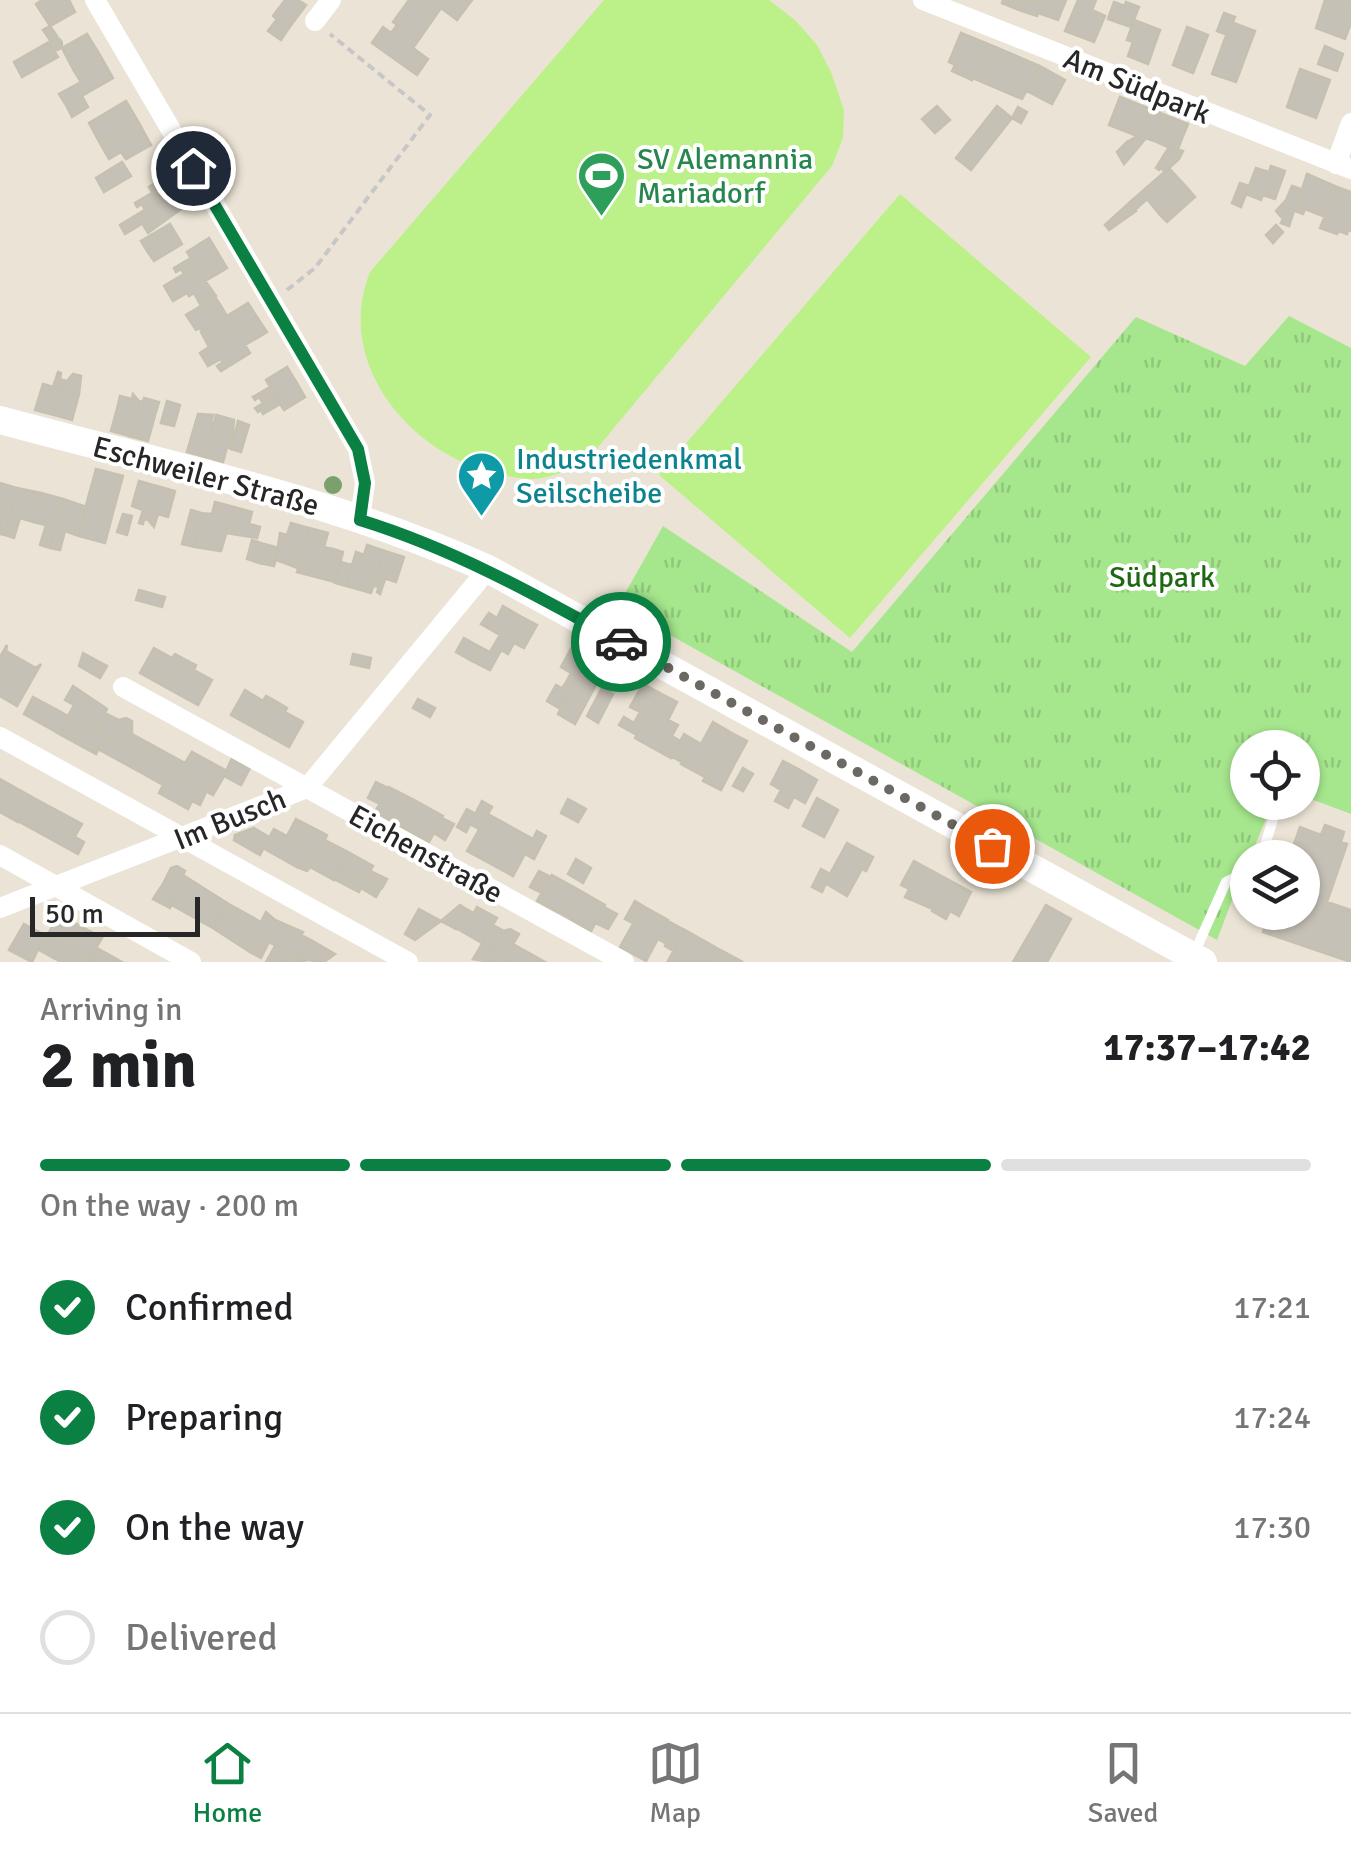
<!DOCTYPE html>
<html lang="en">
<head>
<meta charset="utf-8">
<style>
	:root { --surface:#fff; --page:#f2f2f2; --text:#202124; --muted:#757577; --line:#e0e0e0; --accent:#0b8043 }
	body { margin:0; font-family:Signika,sans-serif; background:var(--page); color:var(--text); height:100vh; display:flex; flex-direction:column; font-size:38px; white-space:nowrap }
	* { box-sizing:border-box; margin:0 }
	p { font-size:32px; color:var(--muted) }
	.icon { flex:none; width:55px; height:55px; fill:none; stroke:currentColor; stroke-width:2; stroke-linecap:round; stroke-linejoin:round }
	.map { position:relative; height:962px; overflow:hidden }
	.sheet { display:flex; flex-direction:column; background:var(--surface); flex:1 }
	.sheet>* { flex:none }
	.fabs { position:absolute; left:1230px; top:730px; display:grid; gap:20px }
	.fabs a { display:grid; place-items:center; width:90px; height:90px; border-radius:50%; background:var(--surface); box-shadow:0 2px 8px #0004; font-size:50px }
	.scale { position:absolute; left:30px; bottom:25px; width:170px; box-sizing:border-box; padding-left:10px; border:5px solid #272727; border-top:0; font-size:28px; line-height:35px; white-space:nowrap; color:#272727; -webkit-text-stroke:8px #fff; paint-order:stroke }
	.pin { position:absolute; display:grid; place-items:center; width:85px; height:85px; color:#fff; margin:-42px; border:5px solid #fff; border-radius:50%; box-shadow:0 2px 10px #0007 }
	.courier { position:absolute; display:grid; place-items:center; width:100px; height:100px; margin:-50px; border:8px solid #0b8043; border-radius:50%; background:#fff; color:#222; box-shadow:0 2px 12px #0007 }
	.headline em { font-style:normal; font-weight:700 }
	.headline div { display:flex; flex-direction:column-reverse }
	.headline { display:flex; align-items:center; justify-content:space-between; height:170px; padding:0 40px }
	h1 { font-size:65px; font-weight:700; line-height:75px }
	.bar { display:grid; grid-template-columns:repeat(4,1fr); gap:15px 10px; align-content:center; height:120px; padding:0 40px }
	.bar i { height:12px; border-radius:8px; background:var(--line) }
	.bar .on { background:var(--accent) }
	.bar p { grid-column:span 4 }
	ol { padding:0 40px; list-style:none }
	li { display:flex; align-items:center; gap:30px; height:110px }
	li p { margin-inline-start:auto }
	li .icon { padding:10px; border-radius:50%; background:var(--accent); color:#fff; stroke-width:4 }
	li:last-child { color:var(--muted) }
	li i { width:55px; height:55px; border:5px solid var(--line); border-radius:50% }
	.menu { display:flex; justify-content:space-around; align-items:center; height:140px; border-top:2px solid var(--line); background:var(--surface); font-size:28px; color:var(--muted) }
	.menu a { display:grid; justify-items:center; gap:5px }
	.menu .on { color:var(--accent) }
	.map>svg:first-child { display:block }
	.grass { fill:url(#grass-tufts) }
	.pitch { fill:#bcf088 }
	.building { fill:#c6c1b7; stroke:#c6c0b1; stroke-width:2.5 }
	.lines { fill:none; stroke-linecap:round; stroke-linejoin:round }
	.path { stroke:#c7c7c7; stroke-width:4; stroke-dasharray:8 5; stroke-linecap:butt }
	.lane { stroke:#fff; stroke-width:10 }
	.street { stroke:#fff; stroke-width:20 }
	.secondary { stroke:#fff; stroke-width:28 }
	.tree { fill:#7ba06b }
	.done { stroke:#6c6964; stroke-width:10; stroke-dasharray:0 18 }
	.route { stroke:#0b8043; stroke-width:12 }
	.labels { text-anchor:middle; stroke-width:8; stroke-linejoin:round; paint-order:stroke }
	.street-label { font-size:30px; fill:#272727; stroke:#fff }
	.leisure-label { font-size:30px; fill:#27864d; stroke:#fff; text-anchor:start }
	.culture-label { font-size:30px; fill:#0d838f; stroke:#fff; text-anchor:start }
	.park-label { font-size:30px; fill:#1f6813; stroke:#fff }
</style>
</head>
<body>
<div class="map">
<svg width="1351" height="962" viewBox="0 0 1351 962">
	<defs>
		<pattern id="grass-tufts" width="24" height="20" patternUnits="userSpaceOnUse" patternTransform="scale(2.5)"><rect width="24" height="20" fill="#a6e78d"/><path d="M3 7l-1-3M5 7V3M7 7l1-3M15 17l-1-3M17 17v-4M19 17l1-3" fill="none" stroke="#8fc67a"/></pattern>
	</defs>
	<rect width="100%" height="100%" fill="#ebe4d6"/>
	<path class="grass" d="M1289 316 1351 348V814L1303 796 1302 748H1248V802L1273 803 1250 857 1248 858 1217 940 618 606 663 526 852 652 1136 317 1245 366Z"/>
	<path class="pitch" d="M604 0H769L795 20 817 45 831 72 844 110 843 138 832 166 594 452C579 463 566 473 547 477 529 482 505 476 487 471 404 447 335 359 370 272Z
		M900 194 1091 357 850 638 659 475Z"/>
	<path class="building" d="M42 0H69L75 12 50 26 36 4Z
		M285 0H298L306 5 289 28 273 16Z
		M409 0H472L457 20 441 8 413 48 428 59 417 75 372 43 383 27 391 33 397 25 393 22Z
		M1003 0H1023L1019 10 1002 3Z
		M1023 0H1043L1037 16 1019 10Z
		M1043 0H1066L1058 20 1038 13Z
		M1078 0H1096L1092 10 1105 16 1094 42 1065 31Z
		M1325 0H1351V23L1345 39 1316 28Z
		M1114 2 1125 6 1119 23 1108 19Z
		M1126 2 1139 7 1131 27 1119 23Z
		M1224 13 1235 17 1227 35 1217 31Z
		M277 19 289 28 281 40 268 31Z
		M1134 20 1160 30 1148 64 1128 56 1133 42 1127 40Z
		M1231 22 1255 31 1236 82 1212 74Z
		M50 26 57 36 50 40 43 30Z
		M1187 27 1208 35 1193 73 1173 65Z
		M961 33 988 44 972 80 952 71 955 65 949 62Z
		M87 34 100 55 74 71 62 48Z
		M50 44a6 6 0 1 1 12 0a6 6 0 1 1-12 0Z
		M49 42 58 57 22 77 14 62Z
		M988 44 1040 66 1022 99 973 78Z
		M1325 46 1343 54 1337 71 1318 64Z
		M100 55 113 78 66 105 59 94 81 82 74 71Z
		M1040 66 1065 80 1052 104 1027 91Z
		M1300 69 1330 80 1316 118 1287 107Z
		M82 96 88 107 72 117 66 105Z
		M1120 97 1150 109 1137 136 1109 125Z
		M126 101 139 123 101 145 89 123Z
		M937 106 950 120 935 133 922 119Z
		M997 106 1012 118 971 170 956 158Z
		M1018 107 1027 112 1021 123 1012 118Z
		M1150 109 1170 117 1159 143 1146 138 1137 149 1127 142 1137 136Z
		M1170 117 1188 124 1177 151 1159 143Z
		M139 123 151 145 126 159 121 152 109 159 101 145Z
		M1127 142 1137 149 1124 164 1117 152Z
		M1169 147 1183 151 1179 159 1165 172 1161 168 1159 170 1156 168Z
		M122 162 131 176 104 192 96 178Z
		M1271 166 1285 171 1275 199 1263 195 1261 200 1246 194 1241 207 1232 203 1240 183 1249 186 1256 168 1269 172Z
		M1169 168 1189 190 1160 215 1147 199 1135 210 1129 203Z
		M170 174 179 189 158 202 149 187Z
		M1307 174 1337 187 1325 217 1305 209 1303 214 1295 211Z
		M1292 186 1301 189 1289 226 1281 223 1283 219 1276 211 1286 200Z
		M1337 187 1351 192V231L1348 230 1347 234 1339 231 1337 234 1320 228Z
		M179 189 188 204 148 233 142 223 163 211 158 202Z
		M1189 190 1195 197 1167 222 1160 215Z
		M152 193 158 202 145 210 142 204 137 207 135 203Z
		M158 202 163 211 125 234 120 225Z
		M1129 203 1136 211 1109 230 1105 225Z
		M170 224 176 234 147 251 141 241Z
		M1276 225 1283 232 1273 243 1266 235Z
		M176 234 182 244 154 261 147 251Z
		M209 238 218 253 196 266 187 252Z
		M218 253 227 268 205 281 201 275 190 283 184 274Z
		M191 258 196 266 184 274 181 269 176 272 174 268Z
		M184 274 190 283 201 275 216 296 201 306 194 293 189 296 187 293 173 301 164 286Z
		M215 297 221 306 207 315 201 306Z
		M248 303 257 317 209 347 201 332Z
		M201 306 207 315 221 306 227 316 202 331 200 328 196 330 186 315Z
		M257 317 267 332 245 345 250 353 221 371 217 366 223 362 221 359 208 366 200 353Z
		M287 367 297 383 275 396 266 380Z
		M58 372 61 373 60 379 63 380 61 389 53 387Z
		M73 374 81 376 79 394 61 389 63 380 67 381Z
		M297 383 305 397 284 410 275 396Z
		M43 384 61 389 54 415 35 410Z
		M270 387 275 396 263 403 259 397 255 400 253 397Z
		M61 389 79 394 72 420 54 415Z
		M133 394 139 401 137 410 118 405 120 396 132 399Z
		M275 396 280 404 263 414 261 410 258 412 255 408Z
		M144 398 159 402 155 415 137 410 139 401 143 402Z
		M167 401 180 405 174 426 161 423Z
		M118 405 137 410 129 436 111 431Z
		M137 410 155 415 148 441 129 436Z
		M198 414 213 415 211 421 214 422 205 457 187 452Z
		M216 415 234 420 231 449 227 447 223 462 205 457Z
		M238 421 249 425 241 452 231 449Z
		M96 469 123 476 114 509 88 498Z
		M139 481 157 486 148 520 144 519 143 524 139 523 143 510 132 506Z
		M0 483 17 488 5 535 0 534Z
		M157 486 175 491 168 517 158 514 154 527 148 520Z
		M17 488 41 493 33 522 20 518 14 538 5 535Z
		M41 493 63 499 50 548 40 545 46 525 33 522Z
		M88 498 114 509 105 543 79 536Z
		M63 499 87 507 79 536 65 531 60 550 50 548Z
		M215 502 234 507 221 551 195 547 201 513 212 514Z
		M234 507 252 512 249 524 260 527 257 538 226 533Z
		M191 510 201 513 195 547 182 544Z
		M123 514 132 516 127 535 117 532Z
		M291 523 309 528 298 568 276 560 280 533 287 535Z
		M309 528 328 533 324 547 333 549 327 568 338 571 335 582 297 572Z
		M252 540 264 544 259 563 247 559Z
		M264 544 279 548 274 566 259 563Z
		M367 545 385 551 371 593 346 586 356 552 364 555Z
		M333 549 343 552 338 571 327 568Z
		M385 551 404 557 396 582 377 576Z
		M341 562 352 565 346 586 335 583Z
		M377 576 385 579 380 594 377 592 379 587 374 586Z
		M139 590 165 597 162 607 136 600Z
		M503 606 520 616 490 670 472 661 480 647 490 652 500 635 481 624 489 613 497 618Z
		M520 616 537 625 524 648 514 643 508 654 501 650Z
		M464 638 480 647 472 661 456 652Z
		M7 645 6 651 36 668 41 664 17 706 0 696V657Z
		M573 645 590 654 571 688 565 684 571 673 561 667Z
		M154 648 172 658 175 654 186 660 169 689 140 673Z
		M83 653 107 666 100 678 79 666Z
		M353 654 371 658 369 668 351 664Z
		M590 654 607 664 575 724 558 714Z
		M186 660 196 665 194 670 212 680 198 705 169 689Z
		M565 684 571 688 559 708 547 701 556 685 562 688Z
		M643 684 660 693 637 735 619 725 624 717 634 723 640 712 630 707Z
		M73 686 107 709 95 731 68 716 74 705 65 700Z
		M602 688 613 694 598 723 587 716Z
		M245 690 263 701 266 696 277 702 260 731 231 715Z
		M660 693 677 702 668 720 678 725 662 753 635 738Z
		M33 697 61 712 51 729 24 714Z
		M418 699 435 708 430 717 413 708Z
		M277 702 287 708 285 712 303 722 289 747 260 731Z
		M61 712 70 717 61 735 51 729Z
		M105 713 119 720 126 718 132 721V734L154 746 147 759 95 731Z
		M70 717 105 736 96 754 61 735Z
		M713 722 730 732 705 777 681 764 694 740 701 744Z
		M730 732 747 741 735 763 718 754Z
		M684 734 694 740 682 762 672 757Z
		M105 736 147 759 140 772 98 749Z
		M672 736 680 741 671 758 662 753Z
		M154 746 185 763 192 752 227 771 213 795 147 759Z
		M718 754 735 763 721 790 703 781Z
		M232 758 250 768 241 785 224 776Z
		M147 759 206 792 200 805 192 801 188 809 159 793 163 785 140 772Z
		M783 761 800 770 781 804 775 801 781 790 771 784Z
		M743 768 753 774 743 791 733 786Z
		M800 770 817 780 805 803 794 797 788 808 781 804Z
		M0 779 32 797 25 809 0 795Z
		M376 782 388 788 380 804 368 798Z
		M389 787 416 801 402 827 375 812Z
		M0 795 25 809 18 822 0 812Z
		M32 797 82 824 75 836 25 809Z
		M817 798 838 810 824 837 803 826Z
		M568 799 586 809 578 822 561 813Z
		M416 801 443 816 429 842 402 827Z
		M482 801 492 807 479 829 470 824Z
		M25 809 84 842 78 854 18 821Z
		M467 809 476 814 466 832 457 827Z
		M488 814 533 839 513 876 467 851Z
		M442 818 454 824 445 840 434 833Z
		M296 819 327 835 325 840 348 852 342 866 287 836Z
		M1325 825 1344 832 1341 842 1347 844 1327 902 1351 910V962L1263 932 1270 912H1302V858H1289L1300 827 1321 835Z
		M254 828 269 837 260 855 234 840 235 835Z
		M274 829 342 866 334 880 310 867 307 871 297 867 263 848Z
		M537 831 546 836 534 859 525 854Z
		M847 843 873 857 866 871 862 869 847 896 825 883Z
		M348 852 373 866 365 880 342 866Z
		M576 859 591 868 583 883 568 874Z
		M914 861 971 892 959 916 950 911 946 919 932 911 933 909 905 897 909 889 901 885Z
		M177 866 185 871 183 875 227 903 220 915 163 884 171 868Z
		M342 866 365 880 359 892 334 879Z
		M821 869 830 874 822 892 812 887Z
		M370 871 387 879 382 888 365 880Z
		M539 871 551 877 542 893 530 887Z
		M552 875 579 890 565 916 537 901Z
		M365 880 381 888 376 897 361 888Z
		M163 884 177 892 170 908 153 899Z
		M579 890 605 905 591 931 565 916Z
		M177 892 220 915 213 928 170 904Z
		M635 901 643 906 633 923 625 919Z
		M227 903 261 922 266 912 275 920 303 932 301 935 311 940 300 959 220 915Z
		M460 905 473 913 471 918 464 914 456 929 441 921Z
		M1046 905 1071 919 1047 962H1013Z
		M643 906 668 920 646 961 620 947Z
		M477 907 497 918 482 943 456 928 464 914 471 918Z
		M604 907 617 914 608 929 595 923Z
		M419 909 441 921 415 940 405 934Z
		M59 914 102 938 89 960 47 936Z
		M220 915 259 937 250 952 213 928Z
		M668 921 677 926 667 944 658 939Z
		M24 924 45 935 32 962 9 950Z
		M493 925 504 931 493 950 482 944Z
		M677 926 685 930 674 951 665 946Z
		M510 929 519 934 513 944 545 962H515L493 950 504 931Z
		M685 930 715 947 707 962 668 961Z
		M45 935 89 960V962H61L39 950Z
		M259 937 269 942 261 958 250 952Z
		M311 940 335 954 324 962 300 959Z
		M482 944 496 952 490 962 473 959Z
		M275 946 286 952 281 962H266Z
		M715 947 743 962H707Z
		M97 948 122 962H91Z
		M286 952 306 962H281Z
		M496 952 515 962H490Z"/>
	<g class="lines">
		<path class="path" d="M287 290 315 268 430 115 330 34"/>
		<path class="lane" d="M1261 858 1275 813
			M1193 956 1226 882 1234 878 1248 881"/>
		<path class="street" d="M95 0 358 449 365 483 360 519
			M923 0 1351 169
			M315 21 331 0
			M1336 164 1351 123
			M123 687 624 962
			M0 737 408 962
			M0 855 191 962
			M0 908 307 788 488 569"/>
		<path class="secondary" d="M0 420C163 464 333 499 488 569L1203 962"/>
	</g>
	<circle class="tree" cx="333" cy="485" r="9"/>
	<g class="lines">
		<path class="done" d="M621 642 992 846"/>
		<path class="route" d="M193 168 358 449 365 483 360 520C454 549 536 595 621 642"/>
	</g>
	<defs>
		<symbol id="stadium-pin" viewBox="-11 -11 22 30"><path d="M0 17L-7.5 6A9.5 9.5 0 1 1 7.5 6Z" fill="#2e9e5b" stroke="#fff"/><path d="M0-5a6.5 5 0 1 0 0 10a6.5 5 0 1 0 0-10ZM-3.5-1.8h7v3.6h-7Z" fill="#fff"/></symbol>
		<symbol id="sight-pin" viewBox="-11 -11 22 30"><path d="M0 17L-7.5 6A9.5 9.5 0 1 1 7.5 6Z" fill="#0f9aa8" stroke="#fff"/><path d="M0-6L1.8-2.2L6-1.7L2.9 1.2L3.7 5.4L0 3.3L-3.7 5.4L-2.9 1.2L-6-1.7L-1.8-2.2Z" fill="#fff"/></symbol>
	</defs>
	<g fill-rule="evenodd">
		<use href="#stadium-pin" x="574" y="148" width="55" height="75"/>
		<use href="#sight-pin" x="454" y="448" width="55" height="75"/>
	</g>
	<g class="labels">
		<g class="street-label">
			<text transform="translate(1137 86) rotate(22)" y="10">Am Südpark</text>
			<text transform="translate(206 476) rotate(15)" y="10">Eschweiler Straße</text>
			<text transform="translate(230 819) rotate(-22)" y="10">Im Busch</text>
			<text transform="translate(426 854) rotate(29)" y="10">Eichenstraße</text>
		</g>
		<g class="leisure-label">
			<text x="637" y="169">SV Alemannia<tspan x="637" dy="34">Mariadorf</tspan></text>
		</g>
		<g class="culture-label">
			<text x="516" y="469">Industriedenkmal<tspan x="516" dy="34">Seilscheibe</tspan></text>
		</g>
		<g class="park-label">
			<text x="1162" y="587">Südpark</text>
		</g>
	</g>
</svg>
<div class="fabs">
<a><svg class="icon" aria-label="locate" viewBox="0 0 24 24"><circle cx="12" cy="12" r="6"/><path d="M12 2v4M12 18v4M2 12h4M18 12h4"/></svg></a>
<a><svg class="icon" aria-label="layers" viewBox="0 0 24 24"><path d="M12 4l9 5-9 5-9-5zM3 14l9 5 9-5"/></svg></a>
</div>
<div class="scale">50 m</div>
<div class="pin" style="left:992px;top:846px;background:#ea580c"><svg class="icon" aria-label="bag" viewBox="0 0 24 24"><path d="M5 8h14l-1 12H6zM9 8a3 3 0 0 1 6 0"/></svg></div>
<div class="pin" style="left:193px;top:168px;background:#1f2937"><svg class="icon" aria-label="home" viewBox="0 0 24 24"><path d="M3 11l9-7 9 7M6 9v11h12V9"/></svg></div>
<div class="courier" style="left:621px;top:642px"><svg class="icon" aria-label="car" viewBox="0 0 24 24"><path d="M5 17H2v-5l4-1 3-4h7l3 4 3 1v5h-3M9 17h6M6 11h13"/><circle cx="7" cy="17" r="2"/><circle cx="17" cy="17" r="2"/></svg></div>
</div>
<section class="sheet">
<div class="headline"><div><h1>2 min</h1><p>Arriving in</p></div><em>17:37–17:42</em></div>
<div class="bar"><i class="on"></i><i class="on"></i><i class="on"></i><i></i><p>On the way · 200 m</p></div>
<ol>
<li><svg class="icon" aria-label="check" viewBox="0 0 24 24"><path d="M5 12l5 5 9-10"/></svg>Confirmed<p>17:21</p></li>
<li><svg class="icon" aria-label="check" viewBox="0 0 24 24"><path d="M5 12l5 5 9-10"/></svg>Preparing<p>17:24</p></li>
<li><svg class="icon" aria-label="check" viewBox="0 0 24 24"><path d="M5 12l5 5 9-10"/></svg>On the way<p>17:30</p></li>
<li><i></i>Delivered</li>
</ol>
</section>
<nav class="menu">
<a class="on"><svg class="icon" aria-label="home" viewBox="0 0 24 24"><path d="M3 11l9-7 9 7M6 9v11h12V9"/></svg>Home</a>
<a><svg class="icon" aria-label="map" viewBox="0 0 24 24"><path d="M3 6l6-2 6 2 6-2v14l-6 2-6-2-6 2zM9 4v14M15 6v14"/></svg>Map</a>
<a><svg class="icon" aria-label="saved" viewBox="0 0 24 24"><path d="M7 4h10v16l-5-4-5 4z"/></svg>Saved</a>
</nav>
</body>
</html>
